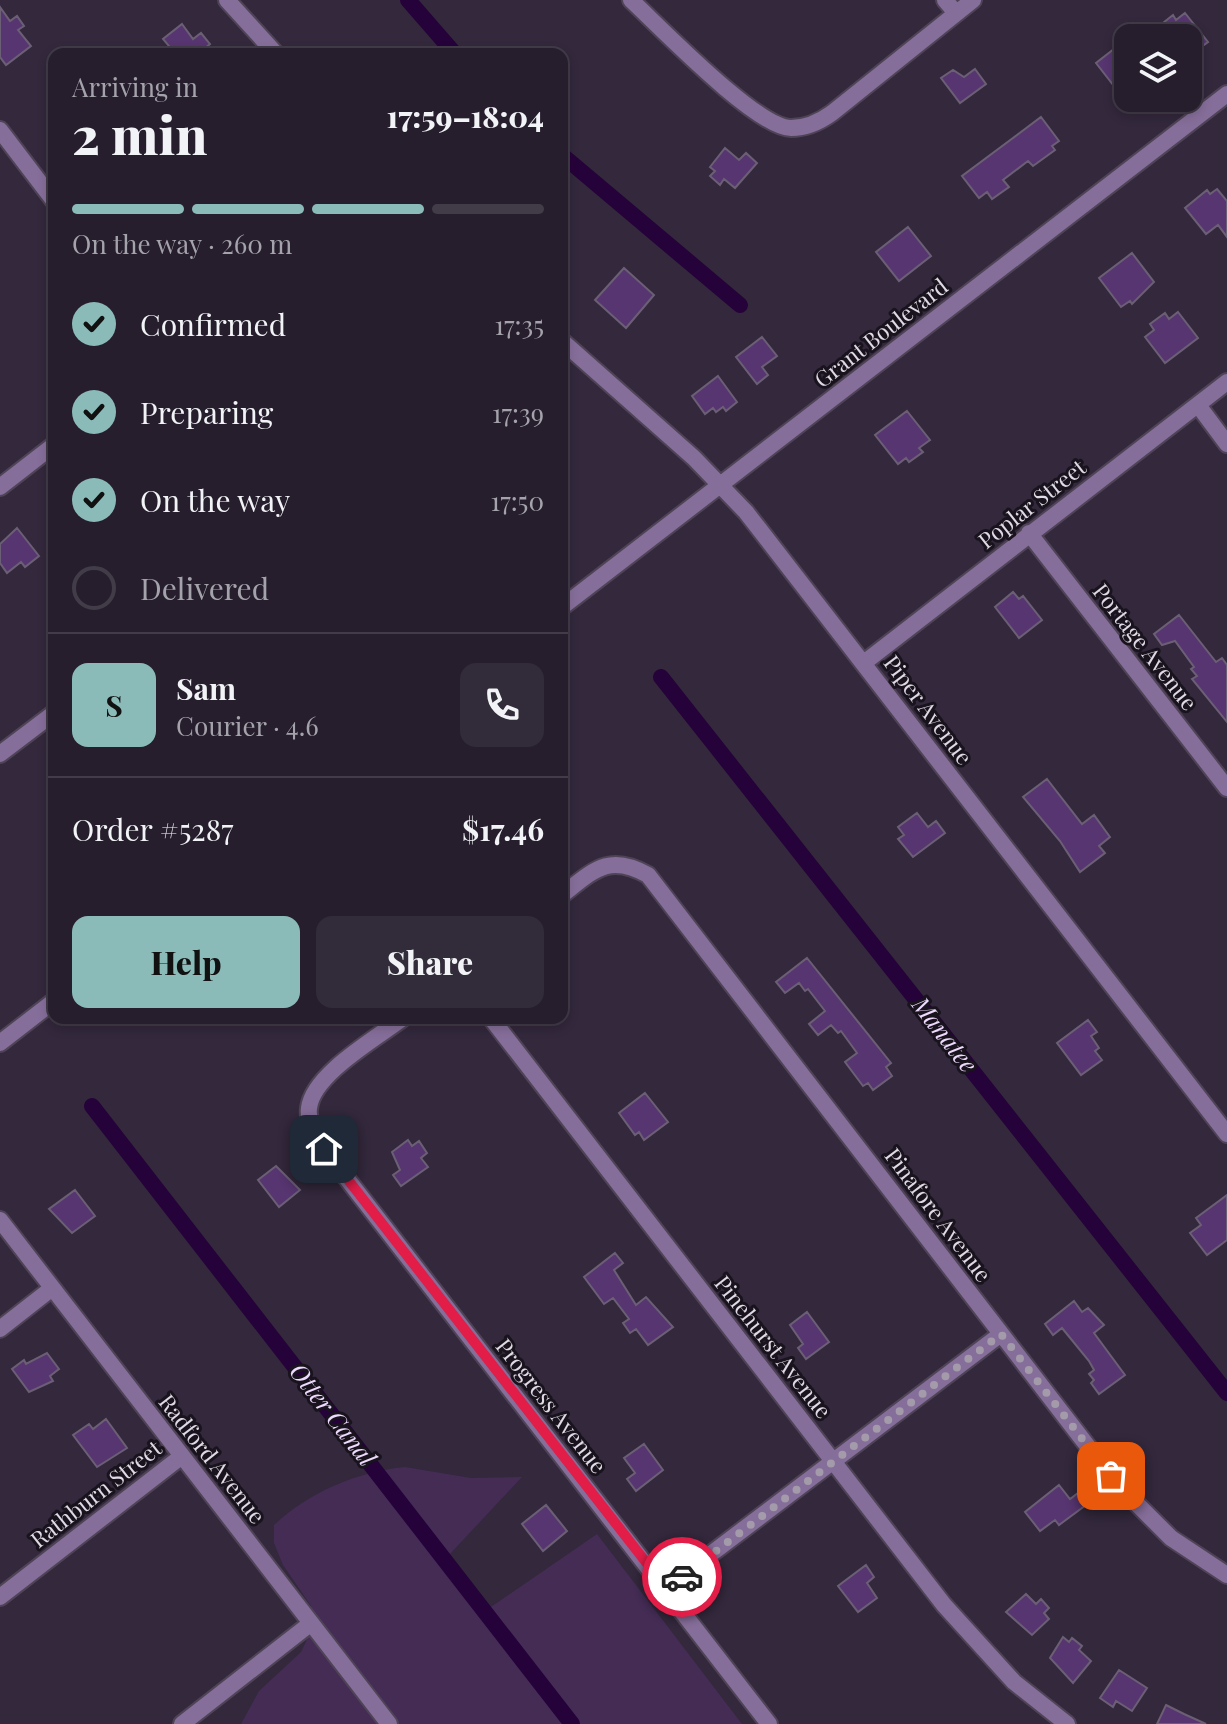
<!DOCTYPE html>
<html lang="en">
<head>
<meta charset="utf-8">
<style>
	:root { --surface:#261e2d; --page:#322b39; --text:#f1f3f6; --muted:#a4a2aa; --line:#423c49; --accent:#8bbbb9 }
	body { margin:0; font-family:"Playfair Display",serif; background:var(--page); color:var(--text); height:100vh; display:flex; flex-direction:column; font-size:30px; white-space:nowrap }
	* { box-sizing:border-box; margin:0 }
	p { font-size:26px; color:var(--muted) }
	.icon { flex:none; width:44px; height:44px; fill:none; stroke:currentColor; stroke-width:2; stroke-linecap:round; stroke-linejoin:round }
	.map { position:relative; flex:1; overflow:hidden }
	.side { position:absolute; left:48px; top:48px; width:520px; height:976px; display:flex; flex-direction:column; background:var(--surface); border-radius:16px; box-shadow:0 4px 12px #0003,0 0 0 2px var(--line) }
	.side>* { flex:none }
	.tools { position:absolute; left:1114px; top:24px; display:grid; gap:16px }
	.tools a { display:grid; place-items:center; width:88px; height:88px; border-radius:16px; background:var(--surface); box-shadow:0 4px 12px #0003,0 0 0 2px var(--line); font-size:40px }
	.pin { position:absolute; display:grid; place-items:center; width:68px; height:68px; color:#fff; margin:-34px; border-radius:16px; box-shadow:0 4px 12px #0006 }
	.courier { position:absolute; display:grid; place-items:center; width:80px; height:80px; margin:-40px; border:6px solid #e11d48; border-radius:50%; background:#fff; color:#222; box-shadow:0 2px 10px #0007 }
	.overview em { font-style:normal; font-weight:800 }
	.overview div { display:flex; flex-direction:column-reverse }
	.overview { display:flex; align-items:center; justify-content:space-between; height:136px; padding:0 24px }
	h1 { font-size:52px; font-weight:800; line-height:60px }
	.bar { display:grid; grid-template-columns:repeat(4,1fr); gap:12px 8px; align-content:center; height:96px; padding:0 24px }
	.bar i { height:10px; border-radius:6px; background:var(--line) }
	.bar .selected { background:var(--accent) }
	.bar p { grid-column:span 4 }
	.line { display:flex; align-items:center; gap:20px; padding:0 24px; border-top:2px solid var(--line) }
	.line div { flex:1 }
	.round { display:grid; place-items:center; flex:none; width:84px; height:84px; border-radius:16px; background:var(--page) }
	ol { padding:0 24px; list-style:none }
	li { display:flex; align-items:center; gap:24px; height:88px }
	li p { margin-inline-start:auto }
	li .icon { padding:8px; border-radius:50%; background:var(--accent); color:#111; stroke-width:4 }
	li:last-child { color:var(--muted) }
	li i { width:44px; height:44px; border:4px solid var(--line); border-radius:50% }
	.cta { display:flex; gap:16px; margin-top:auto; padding:16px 24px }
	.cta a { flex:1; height:92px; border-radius:16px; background:var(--accent); color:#111; font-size:32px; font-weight:800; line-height:92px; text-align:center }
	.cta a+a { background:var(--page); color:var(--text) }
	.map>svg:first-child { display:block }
	.green { fill:#442c55 }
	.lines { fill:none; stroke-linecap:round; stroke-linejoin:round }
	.canal { stroke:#26023a; stroke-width:16 }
	.building { fill:#573570; stroke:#6b5f75; stroke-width:2 }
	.minor-casing { stroke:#4f4457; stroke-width:20 }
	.minor { stroke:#866e9a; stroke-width:16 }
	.done { stroke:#a39baa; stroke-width:8; stroke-dasharray:0 14.4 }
	.route { stroke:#e11d48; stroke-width:10 }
	.labels { text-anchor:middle; stroke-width:6; stroke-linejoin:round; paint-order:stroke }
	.street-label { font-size:22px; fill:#e0d9e6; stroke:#18131c }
	.water-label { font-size:24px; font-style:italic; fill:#eddafe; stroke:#18131c }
</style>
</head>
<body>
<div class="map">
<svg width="1227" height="1724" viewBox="0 0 1227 1724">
	<rect width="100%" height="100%" fill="#33283c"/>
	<path class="green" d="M405 1467 471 1478 522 1477 449 1555 488 1609 597 1534 742 1724H241L259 1691 301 1652 312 1629 311 1606 283 1565 274 1543V1525C309 1492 357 1472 405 1467Z"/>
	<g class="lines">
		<path class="canal" d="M408 0 455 54
			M562 155 740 305
			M661 677 1227 1393
			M92 1106 572 1724"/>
	</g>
	<path class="building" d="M0 7 10 21 17 16 24 26 18 30 31 46 6 65 0 57Z
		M1185 13 1208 42 1197 50 1194 46 1188 50V38H1153L1161 31 1158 27 1173 15 1176 20Z
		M182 24 193 39 201 33 210 44 198 54H159L169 46 163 39Z
		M1128 38V104L1096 63Z
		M975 69 986 84 960 103 941 78 953 70 964 77Z
		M1041 117 1059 141 1052 146 1055 150 1033 166 1028 161 1003 180 1009 187 992 199 987 192 979 198 962 176Z
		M725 148 739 160 746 153 757 163 735 188 724 179 720 185 710 176 715 171 710 167Z
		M1217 189 1227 201V237L1218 225 1206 234 1185 208 1207 190 1210 194Z
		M908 227 931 256 899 281 876 252Z
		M1132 253 1154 282 1132 304 1130 301 1121 307 1099 278Z
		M624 268 654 295 626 328 595 300Z
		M1178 312 1198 338 1165 363 1145 337 1154 330 1150 324 1165 313 1169 319Z
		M762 337 777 356 762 367 768 375 757 384 736 357Z
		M718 376 737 402 726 411 723 407 716 412 713 408 705 414 692 396Z
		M907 411 930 440 919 448 923 452 909 462 906 458 898 464 875 435Z
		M17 528 39 556 25 567 21 562 7 573 0 563V544Z
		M1013 592 1019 599 1023 596 1042 620 1019 638 995 607Z
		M1179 615 1216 662 1222 658 1227 665V722L1192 679 1197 676 1191 669 1194 667 1175 641 1162 645 1154 634Z
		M1047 779 1082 824 1094 815 1110 837 1099 846 1105 853 1080 872 1060 841 1023 797Z
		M917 813 928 827 936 821 945 833 913 857 898 839 904 835 898 827Z
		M807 958 891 1063 886 1067 892 1076 873 1090 868 1083 863 1086 845 1062 857 1053 841 1031 838 1033 831 1025 818 1035 809 1024 825 1011 808 989 805 991 799 983 785 993 776 982Z
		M1088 1020 1097 1032 1091 1036 1099 1048 1095 1051 1102 1060 1081 1075 1057 1043Z
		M645 1093 668 1122 644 1140 639 1132 635 1135 619 1113Z
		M408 1140 412 1146 419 1141 427 1153 421 1158 428 1167 401 1186 393 1175 400 1170 392 1152Z
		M276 1166 300 1190 279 1207 258 1180Z
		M75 1190 95 1216 72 1233 49 1209Z
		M1227 1195V1240L1207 1255 1190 1233 1201 1225 1196 1218Z
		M615 1253 623 1263 614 1270 636 1305 646 1297 673 1327 648 1345 636 1329 630 1333 623 1323 629 1319 613 1298 604 1304 584 1277Z
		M1074 1301 1082 1312 1088 1308 1104 1325 1094 1333 1125 1375 1099 1394 1091 1383 1094 1380 1089 1374 1094 1370 1089 1361 1062 1328 1053 1335 1045 1324Z
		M807 1312 829 1342 806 1359 798 1348 803 1344 790 1325Z
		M47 1353 59 1369 50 1376 53 1381 29 1392 12 1369 24 1360 26 1364Z
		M106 1419 127 1448 97 1467 73 1435 89 1424 93 1429Z
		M644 1444 663 1470 636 1491 627 1479 635 1473 624 1458Z
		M1059 1485 1070 1499 1078 1493 1086 1505 1059 1525 1055 1520 1040 1531 1025 1512Z
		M546 1505 567 1531 543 1551 522 1524Z
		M866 1565 874 1577 867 1583 877 1598 858 1612 838 1586Z
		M1026 1594 1036 1604 1041 1599 1049 1608 1044 1613 1049 1619 1032 1635 1006 1612Z
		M1063 1637 1069 1642 1072 1638 1082 1646 1079 1650 1091 1661 1073 1683 1050 1658Z
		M1119 1670 1147 1688 1132 1711 1116 1701 1113 1707 1100 1698Z
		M1166 1705 1184 1714 1206 1724H1157Z"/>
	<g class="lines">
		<defs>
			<path id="minor" d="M227 0 276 54
				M631 0C660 27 757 128 791 128 806 128 821 121 832 113L973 0
				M945 0 956 13
				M0 130 54 201
				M562 341 694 458 746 512 1227 1134
				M1198 405 1227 444
				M0 487 54 445
				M1029 533 1227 788
				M562 607 1227 94
				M865 662 1227 382
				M0 754 54 713
				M562 895C594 870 609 853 648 875L1116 1483 1171 1538 1227 1575
				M403 1018C377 1038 313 1074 309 1108 307 1123 317 1137 324 1149L769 1724
				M491 1018 944 1605 1014 1682 1067 1724
				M0 1043 54 1001
				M0 1220 389 1724
				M0 1329 51 1289
				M666 1588 1001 1334
				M0 1597 182 1456
				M182 1724 310 1624"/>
		</defs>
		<use href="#minor" class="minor-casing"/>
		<use href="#minor" class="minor"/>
	</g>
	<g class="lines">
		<path class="done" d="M682 1577 1001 1334 1111 1476"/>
		<path class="route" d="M324 1149 666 1588 682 1577"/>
	</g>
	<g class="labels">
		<g class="street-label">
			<text transform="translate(881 333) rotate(-38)" y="8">Grant Boulevard</text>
			<text transform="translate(1032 504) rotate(-38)" y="8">Poplar Street</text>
			<text transform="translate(1145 647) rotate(52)" y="8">Portage Avenue</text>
			<text transform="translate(928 710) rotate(53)" y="8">Piper Avenue</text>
			<text transform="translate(938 1215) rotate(53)" y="8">Pinafore Avenue</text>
			<text transform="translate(773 1347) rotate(52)" y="8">Pinehurst Avenue</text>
			<text transform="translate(551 1406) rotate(52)" y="8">Progress Avenue</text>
			<text transform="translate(212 1459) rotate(52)" y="8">Radford Avenue</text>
			<text transform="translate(96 1494) rotate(-38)" y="8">Rathburn Street</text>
		</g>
		<g class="water-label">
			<text transform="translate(944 1035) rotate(52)" y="8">Manatee</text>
			<text transform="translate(332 1415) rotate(52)" y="8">Otter Canal</text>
		</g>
	</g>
</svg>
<div class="tools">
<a><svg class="icon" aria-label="layers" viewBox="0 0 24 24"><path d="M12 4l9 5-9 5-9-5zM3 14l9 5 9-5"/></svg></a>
</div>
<div class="pin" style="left:1111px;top:1476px;background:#ea580c"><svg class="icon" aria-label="bag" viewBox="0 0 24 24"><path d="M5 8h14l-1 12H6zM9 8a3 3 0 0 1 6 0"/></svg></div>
<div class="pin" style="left:324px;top:1149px;background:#1f2937"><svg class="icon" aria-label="home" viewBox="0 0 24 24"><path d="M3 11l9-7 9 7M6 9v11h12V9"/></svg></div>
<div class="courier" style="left:682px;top:1577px"><svg class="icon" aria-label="car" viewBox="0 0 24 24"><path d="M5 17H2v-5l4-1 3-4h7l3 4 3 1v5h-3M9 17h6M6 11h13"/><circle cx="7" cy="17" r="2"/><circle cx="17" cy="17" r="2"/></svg></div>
<section class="side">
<div class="overview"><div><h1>2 min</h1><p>Arriving in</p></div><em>17:59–18:04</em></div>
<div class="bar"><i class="selected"></i><i class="selected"></i><i class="selected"></i><i></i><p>On the way · 260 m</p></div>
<ol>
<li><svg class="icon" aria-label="check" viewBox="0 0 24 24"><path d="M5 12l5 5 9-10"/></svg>Confirmed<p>17:35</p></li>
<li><svg class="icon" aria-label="check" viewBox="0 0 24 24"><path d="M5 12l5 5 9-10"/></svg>Preparing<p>17:39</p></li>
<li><svg class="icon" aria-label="check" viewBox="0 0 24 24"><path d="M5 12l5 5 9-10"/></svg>On the way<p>17:50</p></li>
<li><i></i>Delivered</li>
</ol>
<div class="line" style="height:144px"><b class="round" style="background:var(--accent);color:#111">S</b><div><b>Sam</b><p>Courier · 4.6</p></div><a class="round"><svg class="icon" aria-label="phone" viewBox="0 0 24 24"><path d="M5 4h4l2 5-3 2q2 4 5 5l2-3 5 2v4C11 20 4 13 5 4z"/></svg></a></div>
<div class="line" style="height:104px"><div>Order #5287</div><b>$17.46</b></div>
<div class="cta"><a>Help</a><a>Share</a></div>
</section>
</div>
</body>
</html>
